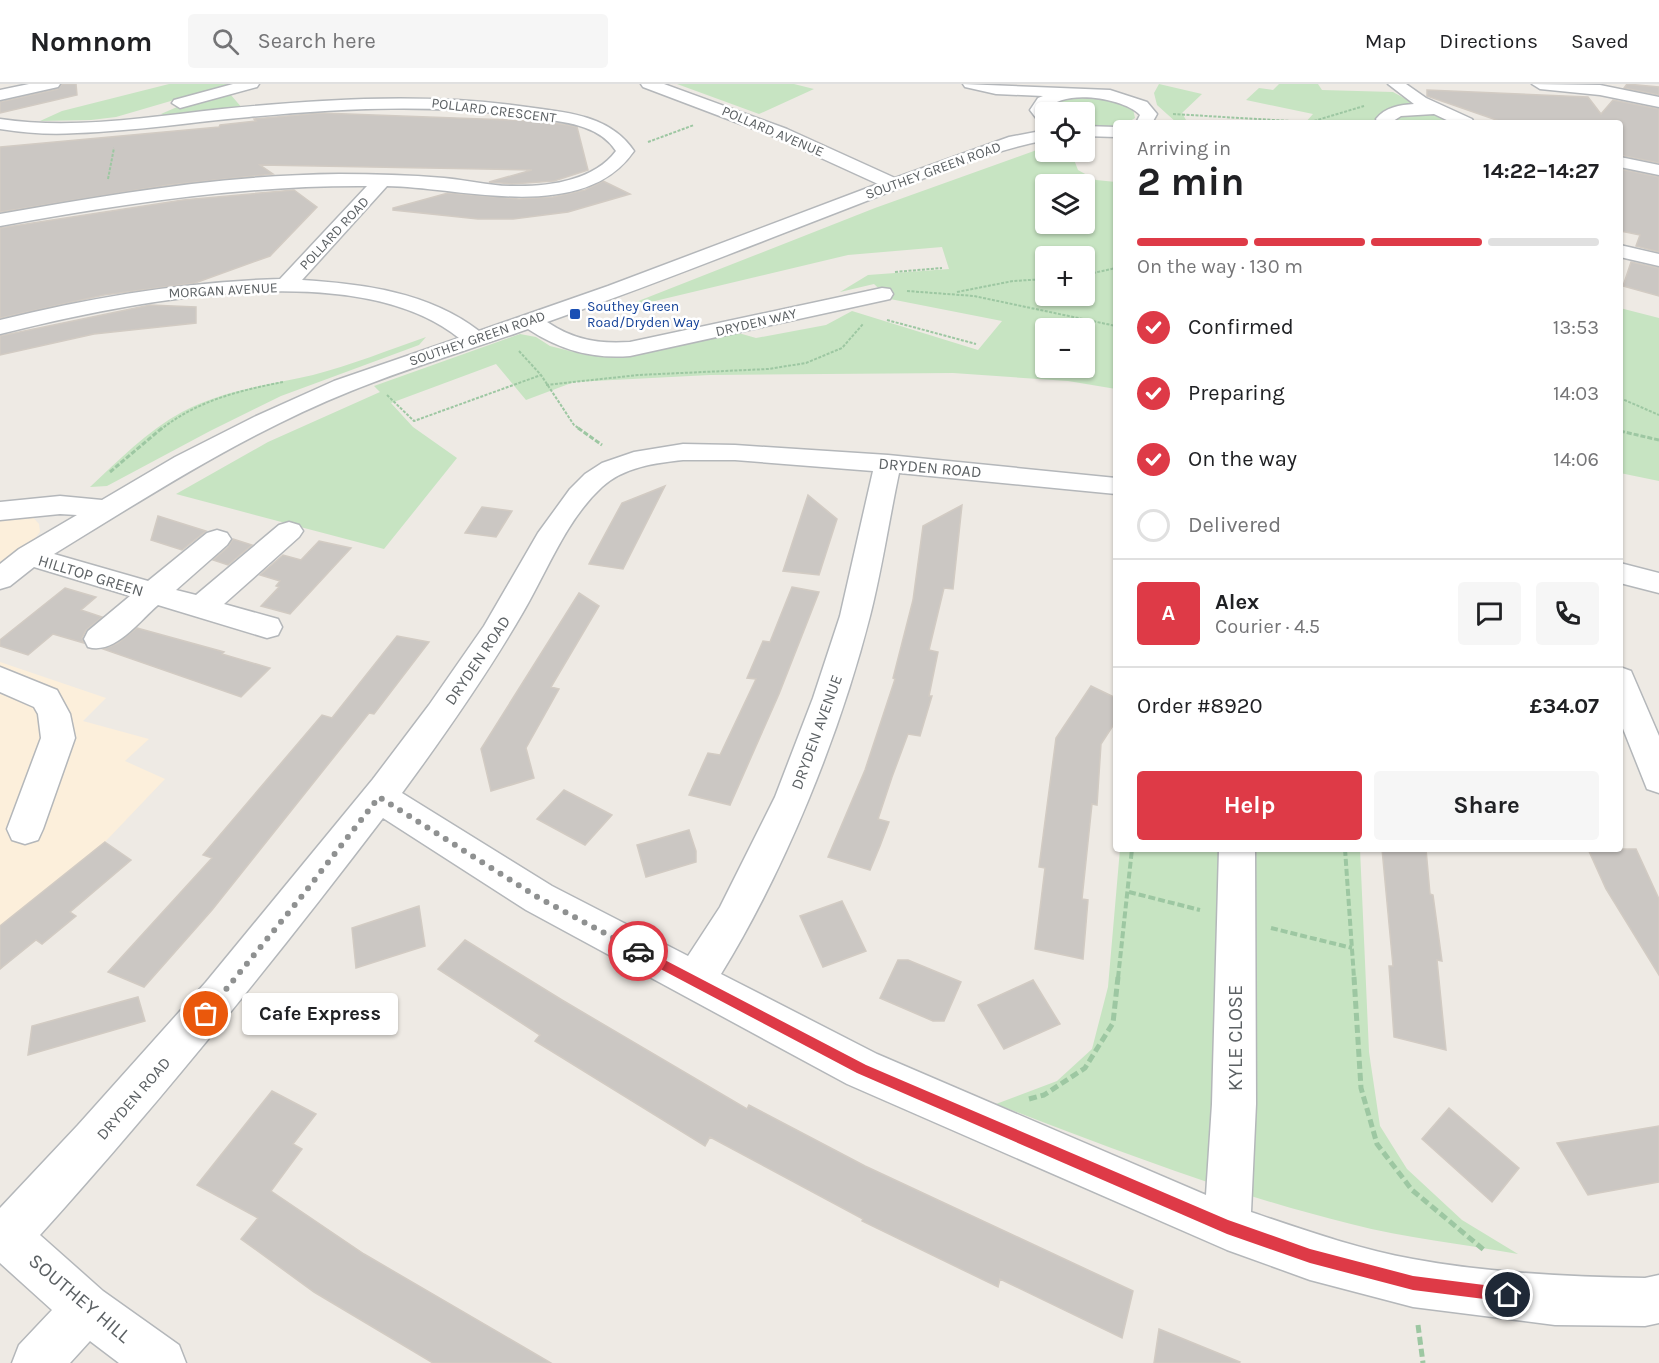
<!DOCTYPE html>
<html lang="en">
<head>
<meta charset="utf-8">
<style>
	:root { --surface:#fff; --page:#f6f6f6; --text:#202124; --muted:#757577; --line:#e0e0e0; --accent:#de3a47 }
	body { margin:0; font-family:Karla,sans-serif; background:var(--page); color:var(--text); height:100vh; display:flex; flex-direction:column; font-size:22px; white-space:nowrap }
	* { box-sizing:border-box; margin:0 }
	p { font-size:20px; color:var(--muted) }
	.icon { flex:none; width:33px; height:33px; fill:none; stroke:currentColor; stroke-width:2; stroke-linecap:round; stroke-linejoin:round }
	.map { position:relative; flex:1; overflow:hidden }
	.drawer { position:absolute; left:1113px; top:36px; width:510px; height:732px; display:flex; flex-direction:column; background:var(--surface); border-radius:6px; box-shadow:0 2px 4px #0004 }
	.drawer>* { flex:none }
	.buttons { position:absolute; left:1035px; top:18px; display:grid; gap:12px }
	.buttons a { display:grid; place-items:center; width:60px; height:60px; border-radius:6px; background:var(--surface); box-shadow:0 2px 4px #0004; font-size:30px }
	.pin { position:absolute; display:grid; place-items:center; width:51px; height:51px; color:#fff; margin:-26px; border:3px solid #fff; border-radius:50%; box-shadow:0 2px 6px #0007 }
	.courier { position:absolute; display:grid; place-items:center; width:60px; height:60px; margin:-30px; border:4px solid #de3a47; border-radius:50%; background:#fff; color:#222; box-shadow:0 2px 8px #0007 }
	.bubble { position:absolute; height:42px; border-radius:6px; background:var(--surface); box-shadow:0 2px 4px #0004; font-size:20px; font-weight:700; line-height:42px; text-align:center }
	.head em { font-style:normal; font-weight:700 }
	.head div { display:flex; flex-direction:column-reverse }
	.head { display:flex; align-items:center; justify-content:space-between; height:102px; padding:0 24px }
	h1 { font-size:39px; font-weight:700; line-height:45px }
	.bar { display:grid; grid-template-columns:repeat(4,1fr); gap:9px 6px; align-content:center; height:72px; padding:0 24px }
	.bar i { height:8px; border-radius:4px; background:var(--line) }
	.bar .current { background:var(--accent) }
	.bar p { grid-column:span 4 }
	.line { display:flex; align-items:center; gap:15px; padding:0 24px; border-top:2px solid var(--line) }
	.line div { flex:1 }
	.round { display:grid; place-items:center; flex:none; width:63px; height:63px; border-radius:6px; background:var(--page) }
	ol { padding:0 24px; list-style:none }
	li { display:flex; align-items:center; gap:18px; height:66px }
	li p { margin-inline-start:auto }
	li .icon { padding:6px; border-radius:50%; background:var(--accent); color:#fff; stroke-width:4 }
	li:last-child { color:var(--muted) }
	li i { width:33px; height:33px; border:3px solid var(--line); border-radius:50% }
	.action { display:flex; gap:12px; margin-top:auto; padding:12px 24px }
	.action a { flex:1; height:69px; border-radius:6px; background:var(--accent); color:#fff; font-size:24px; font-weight:700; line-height:69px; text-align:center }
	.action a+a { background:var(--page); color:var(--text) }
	header { display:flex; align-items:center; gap:36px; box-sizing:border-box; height:84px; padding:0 30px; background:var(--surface); border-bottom:2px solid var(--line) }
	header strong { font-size:28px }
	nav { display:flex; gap:33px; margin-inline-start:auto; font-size:21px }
	.search { width:420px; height:54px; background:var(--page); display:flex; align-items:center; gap:15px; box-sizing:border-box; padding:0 21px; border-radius:6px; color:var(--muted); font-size:22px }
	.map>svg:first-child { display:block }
	.commercial { fill:#fcefdb }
	.green { fill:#c7e4c2; fill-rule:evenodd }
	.building { fill:#cbc7c3; stroke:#d2cbc3; stroke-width:1.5 }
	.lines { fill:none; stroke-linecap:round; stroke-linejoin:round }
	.minor-casing { stroke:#b4b7ba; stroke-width:3 }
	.path-far3 { stroke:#9dc7a2; stroke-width:2; stroke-dasharray:3 1.5; stroke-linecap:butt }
	.path-far2 { stroke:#9dc7a2; stroke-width:3; stroke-dasharray:5 2; stroke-linecap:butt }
	.path-far1 { stroke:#9dc7a2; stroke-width:4; stroke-dasharray:7 3; stroke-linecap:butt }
	.path { stroke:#9dc7a2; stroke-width:5; stroke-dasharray:8 4; stroke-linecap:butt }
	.minor { fill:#fff; fill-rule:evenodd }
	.route { fill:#de3a47 }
	.done { stroke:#8f9191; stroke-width:6; stroke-dasharray:0 10.8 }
	.transit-dot { fill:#1a4fb4; stroke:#fff; stroke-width:2 }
	.labels { text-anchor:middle; stroke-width:5; stroke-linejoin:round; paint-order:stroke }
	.far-street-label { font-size:14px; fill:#5c6164; stroke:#fff }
	.far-transit-label { font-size:14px; fill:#164399; stroke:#fff; text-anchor:start }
	.street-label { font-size:16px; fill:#5c6164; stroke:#fff }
	.near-street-label { font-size:20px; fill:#5c6164; stroke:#fff }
</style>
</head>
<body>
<header>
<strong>Nomnom</strong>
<div class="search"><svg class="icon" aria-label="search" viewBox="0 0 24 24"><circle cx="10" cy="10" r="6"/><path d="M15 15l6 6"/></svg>Search here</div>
<nav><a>Map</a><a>Directions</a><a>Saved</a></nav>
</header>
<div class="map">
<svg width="1659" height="1279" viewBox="0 0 1659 1279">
	<rect width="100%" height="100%" fill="#eeeae4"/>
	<path class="commercial" d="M32 432 39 440 40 448 32 458 0 482V433Z
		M0 578 106 614 83 637 149 655 125 677 165 695 105 758 131 776 70 827 76 832 42 860 36 856 0 885Z"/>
	<path class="green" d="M169 0H229L116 33 91 36 40 37 62 27Z
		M677 0H794L814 5 759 30Z
		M1159 0 1202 10 1182 29 1186 36 1177 39 1157 21 1154 9Z
		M1279 0H1318L1322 6 1393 8 1450 39H1305L1313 30 1246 16 1259 4 1273 6Z
		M230 10 243 25 166 32 161 30 177 23Z
		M1091 12 1112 15 1133 25 1135 34 1127 39H1116L1114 42H1085L1084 28 1054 27V24L1063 16Z
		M1045 63 1046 68H1071L1078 86 1096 96 1116 98V305L1068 297 953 289 710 291 574 298 526 316 496 280 391 319 413 343 457 374 384 465 176 410 268 358 380 308 374 302 520 250 536 253 550 262 586 271 628 272 735 248 756 254 826 241 852 227 978 266 1002 237 890 215 874 200 840 208 868 191 949 185 942 163 848 171 613 227 875 124ZM1046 100H1084V140H1046ZM1046 172H1084V212H1046ZM1046 244H1084V284H1046Z
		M1620 224 1659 234V397L1620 389Z
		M426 253 419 261 281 312 210 347 107 402 90 403C119 376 147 347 182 328 224 306 268 301 313 291 351 281 389 266 426 253Z
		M1120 765H1360L1369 968 1380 1042 1407 1085 1462 1136 1518 1170C1463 1160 1405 1154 1351 1140 1229 1110 1113 1065 996 1020L1057 997 1092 965 1108 903Z"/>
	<path class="building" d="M62 0H76L77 11 0 29V18L58 5Z
		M1627 0 1659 3V11L1624 4Z
		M1427 6 1588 13 1601 30 1613 16 1659 25V79L1620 71V39H1505L1427 12Z
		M321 29 539 37 568 41 577 43 588 86 554 97 512 100 489 98 532 86 260 81 273 90 168 101 0 128V63L219 43 220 41 256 37 254 35Z
		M1620 85 1659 93V168L1636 162 1640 151 1620 147Z
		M603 97 630 110 568 128 513 135H478L393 126V124L448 109 519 115 553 113 585 106Z
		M294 106 317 123 270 172 195 199 104 211 0 234V144L183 116Z
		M1631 178 1659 184V212L1623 202Z
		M150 221 196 223V239L94 250 0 271V252Z
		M665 402 623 485 589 480 622 419Z
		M808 411 837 435 819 491 783 487Z
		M962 421 953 505 944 504 929 566 938 568 929 612H932L920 652 908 650 892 693 878 735 889 738 880 762 870 786 828 773 865 686 895 595 893 594 913 516 923 442Z
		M482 423 512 427 496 453 465 449Z
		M158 432 206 447 182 466 151 456Z
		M233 455 252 461 228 481 213 476 228 463Z
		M319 457 351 464 290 530 261 522 279 503 276 502 280 497 260 491 283 471 301 476Z
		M792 503 819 508 779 610 730 721 689 711 708 669 720 671 756 595 747 594 763 557 770 558Z
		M65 504 96 513 81 526 102 533 86 546 82 554 84 559 53 550 28 571 0 562V556Z
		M579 509 599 522 551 603 559 605 526 664 534 694 491 707 481 665Z
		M137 544 224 568 222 570 270 584 241 613 103 565 118 559Z
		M397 552 429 558 374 630 369 629 212 826 144 903 108 888 212 774 203 771 322 631 332 634Z
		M1091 602 1116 614V637L1101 660 1097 721 1092 720 1082 815 1088 816 1083 875 1035 865 1045 784 1039 783 1056 654Z
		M564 706 612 731 585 761 537 735Z
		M689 746 696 767V778L646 793 637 761Z
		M105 758 131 776 70 828 76 832 42 860 36 856 0 885V842Z
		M1382 765H1426L1430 810 1433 811 1442 877 1437 876 1446 966 1394 953 1389 882H1393Z
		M1588 765H1636L1659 815V891L1606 805Z
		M842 817 866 867 823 883 800 832Z
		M419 822 425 862 356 884 352 844Z
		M465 856 562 916 747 1025 749 1021 865 1082 1133 1207 1122 1254 1000 1195 998 1203 862 1137 863 1135 710 1053 705 1062 535 957 540 951 438 885Z
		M898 876H908L961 898 944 937H933L880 914Z
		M1033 896 1060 940 1004 965 978 921Z
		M138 913 145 937 28 971 32 942Z
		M272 1007 316 1030 293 1060 302 1065 271 1107 364 1170 551 1279H433L314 1208 241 1155 258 1134 197 1101Z
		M1449 1024 1519 1084 1492 1118 1422 1055Z
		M1659 1042V1098L1588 1111 1557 1059Z
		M1159 1245 1240 1278 1239 1279H1154Z"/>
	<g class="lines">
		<defs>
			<path id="minor" d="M29 0H60L58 3 0 16V6Z
				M233 0H259L257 3 180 24 172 19 174 16Z
				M641 0H664L787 45 895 94 1009 53 1046 46V56C980 69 913 99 851 123 750 162 650 202 547 238 574 256 598 260 630 258L882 204 890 205 893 210 890 215 630 272C592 275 560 266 528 245 469 266 408 284 351 307 246 349 150 411 54 470L148 497 207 449 217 446 227 449 231 455 227 461 176 506 196 511 279 441 289 438 299 441 303 447 299 453 224 520 278 535 282 543 278 551 267 554 158 521C139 537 115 571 88 563L84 555 88 547 130 512 34 483 10 502 0 505V480L19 465 77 431 60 430 0 436V418L60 412 102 416 175 373 254 333 334 297 459 254C353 169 121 220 0 250V236C93 213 184 198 280 195L367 102C243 101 122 120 0 142V130C112 110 225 91 339 90 374 90 409 91 444 94 467 96 489 102 512 102 547 103 594 97 616 67 599 40 563 38 535 34 440 19 344 24 249 33 192 38 135 47 77 49 51 51 26 49 0 45V35C74 46 148 33 222 25 326 15 430 8 534 24 572 29 611 33 634 67 583 141 461 103 387 102L302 196C363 200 429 208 479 247L608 202 878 100 775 53 643 3Z
				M963 0 1110 6 1147 18 1157 30 1152 39H1136L1140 31C1124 14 1062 4 1047 26L1049 28H1046V40L1040 39 1030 26 1038 14 1043 12 996 10 965 3Z
				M1388 0H1406L1426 14 1472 35 1474 39H1453L1434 30 1401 32 1390 39H1378L1376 35C1385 23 1400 21 1414 20Z
				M1532 0 1600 1 1659 13V23L1600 11 1540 5Z
				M1084 42 1116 43V53L1084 52Z
				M1620 73 1659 81V91L1620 83Z
				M1620 161 1659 170V182L1620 173Z
				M683 360 735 361 888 371 1116 394V410L899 389C889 436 882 485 870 532 840 650 785 786 721 890L877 970 1206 1111 1212 1020 1219 765H1255L1256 1020 1251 1128C1304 1146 1358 1165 1413 1175 1489 1189 1568 1193 1645 1194L1659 1191V1239L1645 1242 1555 1241 1413 1223 1310 1196 1227 1166 847 1000 526 826 383 734C274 877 161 1017 40 1151L103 1207 179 1261 186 1279H119L90 1257 70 1279H12L19 1261 52 1226 0 1179V1124L78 1041 206 898 373 695 429 621 484 542 538 449 570 405 585 390 602 379 634 368ZM683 376H735L873 387 840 532 813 614 775 713 720 823 688 872 552 802 402 709C444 652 486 592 522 530 547 488 565 437 602 403 624 383 655 379 683 376Z
				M1620 479 1659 489V509L1620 499Z
				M0 583 57 606 70 630 75 654 43 745 38 756 25 760 12 756 7 745 41 654 38 630 34 623 0 608Z
				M1620 583 1631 587 1659 652V709L1647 705 1620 637Z"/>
		</defs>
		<use href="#minor" class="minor-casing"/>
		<path class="path-far3" d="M1173 30 1324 39
			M1314 37 1364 22
			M648 58 694 41
			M108 95 114 64
			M895 188 942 184
			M1084 191 1116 184
			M907 207 974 212 1116 242
			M957 208 1013 197 1046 195
			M887 236 976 260
			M519 267 541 291 574 341 581 346
			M546 301 638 291 768 285 806 279 842 264 863 240
			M387 311 414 337 541 291
			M1620 314 1659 331
			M160 346C197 317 237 307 283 298"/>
		<path class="path-far2" d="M578 344 602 361
			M1620 347 1659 356
			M110 388 162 344"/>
		<path class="path-far1" d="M1345 765 1354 894
			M1129 808 1200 826
			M1271 844 1352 864
			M1118 894 1132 765"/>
		<path class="path" d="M1354 893 1361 1004 1377 1060 1412 1106 1484 1166
			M1029 1015 1044 1011 1085 984 1113 939 1118 893
			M1418 1241 1423 1279"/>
		<use href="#minor" class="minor"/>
	</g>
	<path class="route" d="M638 862 866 981 1228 1136 1310 1165 1413 1192 1508 1204 1513 1206 1515 1211 1513 1216 1508 1218 1413 1206 1310 1179 1227 1150 857 989 634 871V864Z"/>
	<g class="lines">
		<path class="done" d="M206 930 298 817 379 713 539 814 638 867"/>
	</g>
	<rect class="transit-dot" x="569" y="224" width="12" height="12" rx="3"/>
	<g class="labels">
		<g class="far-street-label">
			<text transform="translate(494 26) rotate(7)" y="5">POLLARD CRESCENT</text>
			<text transform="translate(773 47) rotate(23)" y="5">POLLARD AVENUE</text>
			<text transform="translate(933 86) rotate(-20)" y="5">SOUTHEY GREEN ROAD</text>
			<text transform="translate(334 149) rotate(-47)" y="5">POLLARD ROAD</text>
			<text transform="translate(223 206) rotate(-3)" y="5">MORGAN AVENUE</text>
			<text transform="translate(756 238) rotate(-13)" y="5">DRYDEN WAY</text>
			<text transform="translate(477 254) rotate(-19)" y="5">SOUTHEY GREEN ROAD</text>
		</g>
		<g class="far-transit-label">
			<text x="587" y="227">Southey Green<tspan x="587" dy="16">Road/Dryden Way</tspan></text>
		</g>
		<g class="street-label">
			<text transform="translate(930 383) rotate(5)" y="6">DRYDEN ROAD</text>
			<text transform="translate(91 491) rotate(17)" y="6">HILLTOP GREEN</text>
			<text transform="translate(477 576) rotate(-56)" y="6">DRYDEN ROAD</text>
			<text transform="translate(816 648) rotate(-70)" y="6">DRYDEN AVENUE</text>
			<text transform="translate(133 1014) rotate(-49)" y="6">DRYDEN ROAD</text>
		</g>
		<g class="near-street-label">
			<text transform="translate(1235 954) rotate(-90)" y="7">KYLE CLOSE</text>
			<text transform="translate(80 1214) rotate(40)" y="7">SOUTHEY HILL</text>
		</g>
	</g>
</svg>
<div class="buttons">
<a><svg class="icon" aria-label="locate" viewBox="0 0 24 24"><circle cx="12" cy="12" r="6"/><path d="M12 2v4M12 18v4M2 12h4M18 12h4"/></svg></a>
<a><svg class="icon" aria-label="layers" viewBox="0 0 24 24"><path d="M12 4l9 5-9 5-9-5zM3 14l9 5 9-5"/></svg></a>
<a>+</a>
<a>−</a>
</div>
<div class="pin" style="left:206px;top:930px;background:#ea580c"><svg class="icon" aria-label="bag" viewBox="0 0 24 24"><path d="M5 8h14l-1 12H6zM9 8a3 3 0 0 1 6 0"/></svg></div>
<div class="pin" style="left:1508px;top:1211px;background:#1f2937"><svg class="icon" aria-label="home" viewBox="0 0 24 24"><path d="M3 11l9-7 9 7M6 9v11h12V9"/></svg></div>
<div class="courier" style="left:638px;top:867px"><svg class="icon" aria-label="car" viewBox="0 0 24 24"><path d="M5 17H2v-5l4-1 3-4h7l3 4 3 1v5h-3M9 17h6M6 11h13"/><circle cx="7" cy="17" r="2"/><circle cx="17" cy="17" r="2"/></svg></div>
<div class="bubble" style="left:242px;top:909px;width:156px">Cafe Express</div>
<section class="drawer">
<div class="head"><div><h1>2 min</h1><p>Arriving in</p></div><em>14:22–14:27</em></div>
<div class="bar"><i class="current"></i><i class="current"></i><i class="current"></i><i></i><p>On the way · 130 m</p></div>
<ol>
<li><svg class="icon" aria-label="check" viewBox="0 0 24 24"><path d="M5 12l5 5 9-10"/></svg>Confirmed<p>13:53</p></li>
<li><svg class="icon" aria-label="check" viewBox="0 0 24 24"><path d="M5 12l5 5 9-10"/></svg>Preparing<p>14:03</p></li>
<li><svg class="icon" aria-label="check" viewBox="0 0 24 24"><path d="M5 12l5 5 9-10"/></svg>On the way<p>14:06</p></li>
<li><i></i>Delivered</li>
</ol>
<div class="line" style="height:108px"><b class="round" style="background:var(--accent);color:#fff">A</b><div><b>Alex</b><p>Courier · 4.5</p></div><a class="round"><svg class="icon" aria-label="chat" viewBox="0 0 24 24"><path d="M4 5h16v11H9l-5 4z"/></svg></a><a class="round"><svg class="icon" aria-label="phone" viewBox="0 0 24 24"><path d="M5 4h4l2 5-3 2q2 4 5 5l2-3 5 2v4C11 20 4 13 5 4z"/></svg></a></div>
<div class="line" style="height:78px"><div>Order #8920</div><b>£34.07</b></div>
<div class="action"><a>Help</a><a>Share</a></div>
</section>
</div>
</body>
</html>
